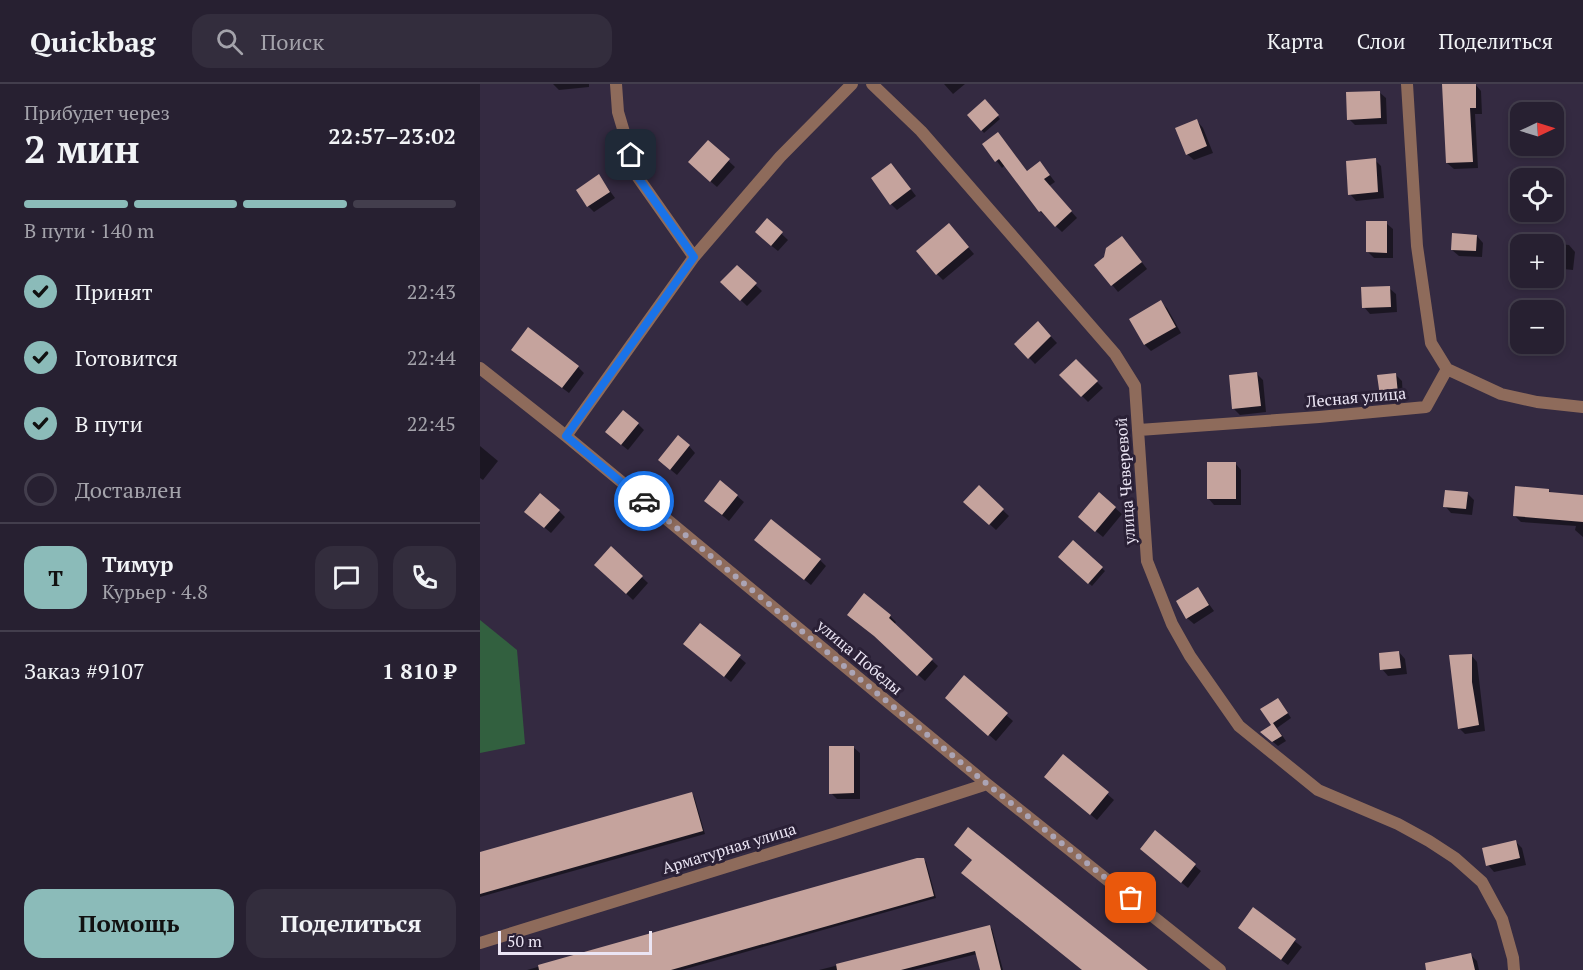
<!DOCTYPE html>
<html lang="ru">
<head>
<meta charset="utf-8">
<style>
	:root { --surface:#272031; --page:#332d3d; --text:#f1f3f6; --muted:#a4a3ab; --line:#433e4d; --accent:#8bbbb9 }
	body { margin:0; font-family:"PT Serif",serif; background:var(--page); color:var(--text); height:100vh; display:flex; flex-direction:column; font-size:22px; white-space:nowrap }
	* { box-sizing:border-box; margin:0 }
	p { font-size:20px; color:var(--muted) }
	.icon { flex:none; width:33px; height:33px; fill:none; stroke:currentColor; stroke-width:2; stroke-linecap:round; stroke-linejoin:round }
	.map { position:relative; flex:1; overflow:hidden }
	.details { display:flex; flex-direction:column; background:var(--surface); width:480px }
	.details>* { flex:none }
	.needle { width:39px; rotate:86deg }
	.fabs { position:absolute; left:1030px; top:18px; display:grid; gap:12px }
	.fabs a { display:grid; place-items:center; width:54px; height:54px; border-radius:12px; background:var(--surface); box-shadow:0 3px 9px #0003,0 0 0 2px var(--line); font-size:30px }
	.scale { position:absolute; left:18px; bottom:15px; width:154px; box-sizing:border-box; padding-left:6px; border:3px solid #ebe5f4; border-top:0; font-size:16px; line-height:21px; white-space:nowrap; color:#ebe5f4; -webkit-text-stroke:4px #2a2036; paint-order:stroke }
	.pin { position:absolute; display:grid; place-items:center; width:51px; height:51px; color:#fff; margin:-26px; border-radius:12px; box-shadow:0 3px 9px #0006 }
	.courier { position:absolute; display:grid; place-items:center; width:60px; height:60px; margin:-30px; border:4px solid #1a73e8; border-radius:50%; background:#fff; color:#222; box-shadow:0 2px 8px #0007 }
	.summary em { font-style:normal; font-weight:800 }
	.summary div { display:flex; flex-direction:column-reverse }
	.summary { display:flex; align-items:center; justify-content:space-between; height:102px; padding:0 24px }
	h1 { font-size:39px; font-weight:800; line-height:45px }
	.bar { display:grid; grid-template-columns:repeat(4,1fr); gap:9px 6px; align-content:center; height:72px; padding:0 24px }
	.bar i { height:8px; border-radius:4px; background:var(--line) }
	.bar .active { background:var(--accent) }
	.bar p { grid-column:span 4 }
	.line { display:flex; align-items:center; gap:15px; padding:0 24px; border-top:2px solid var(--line) }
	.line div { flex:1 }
	.round { display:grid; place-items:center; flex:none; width:63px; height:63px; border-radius:18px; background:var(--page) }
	ol { padding:0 24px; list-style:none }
	li { display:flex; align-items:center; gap:18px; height:66px }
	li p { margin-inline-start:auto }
	li .icon { padding:6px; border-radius:50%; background:var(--accent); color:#111; stroke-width:4 }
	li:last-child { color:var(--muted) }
	li i { width:33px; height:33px; border:3px solid var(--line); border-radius:50% }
	.cta { display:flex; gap:12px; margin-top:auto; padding:12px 24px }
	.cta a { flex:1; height:69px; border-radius:18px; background:var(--accent); color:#111; font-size:24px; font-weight:800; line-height:69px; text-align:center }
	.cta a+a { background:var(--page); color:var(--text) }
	header { display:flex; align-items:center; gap:36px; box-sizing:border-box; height:84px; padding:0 30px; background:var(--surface); border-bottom:2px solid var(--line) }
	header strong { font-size:28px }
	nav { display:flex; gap:33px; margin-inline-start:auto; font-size:21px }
	.search { width:420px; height:54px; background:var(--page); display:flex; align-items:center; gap:15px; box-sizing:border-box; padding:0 21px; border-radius:18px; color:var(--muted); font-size:22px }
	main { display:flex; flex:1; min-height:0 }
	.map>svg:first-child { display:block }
	.green { fill:#32603f }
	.shadow { fill:#0007 }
	.building { fill:#c5a39d }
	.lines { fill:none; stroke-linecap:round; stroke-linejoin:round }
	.minor { stroke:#8e6b5b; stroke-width:12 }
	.done { stroke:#aba4b5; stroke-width:6; stroke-dasharray:0 10.8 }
	.route { stroke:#1a73e8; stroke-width:8 }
	.labels { text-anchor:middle; stroke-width:6; stroke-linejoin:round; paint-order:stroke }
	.street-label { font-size:16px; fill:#ebe5f4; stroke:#2a2036 }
</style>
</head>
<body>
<header>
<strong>Quickbag</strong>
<div class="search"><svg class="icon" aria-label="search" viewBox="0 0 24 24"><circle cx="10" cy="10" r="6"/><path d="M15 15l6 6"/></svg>Поиск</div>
<nav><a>Карта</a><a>Слои</a><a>Поделиться</a></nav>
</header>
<main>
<section class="details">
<div class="summary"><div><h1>2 мин</h1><p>Прибудет через</p></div><em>22:57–23:02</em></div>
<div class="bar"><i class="active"></i><i class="active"></i><i class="active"></i><i></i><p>В пути · 140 m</p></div>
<ol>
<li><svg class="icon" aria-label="check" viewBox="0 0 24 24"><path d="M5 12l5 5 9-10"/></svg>Принят<p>22:43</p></li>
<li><svg class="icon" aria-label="check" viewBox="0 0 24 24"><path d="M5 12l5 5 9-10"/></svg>Готовится<p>22:44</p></li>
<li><svg class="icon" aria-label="check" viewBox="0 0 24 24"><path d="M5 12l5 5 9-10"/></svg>В пути<p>22:45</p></li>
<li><i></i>Доставлен</li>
</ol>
<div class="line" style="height:108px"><b class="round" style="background:var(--accent);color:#111">Т</b><div><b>Тимур</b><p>Курьер · 4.8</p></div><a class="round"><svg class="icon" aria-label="chat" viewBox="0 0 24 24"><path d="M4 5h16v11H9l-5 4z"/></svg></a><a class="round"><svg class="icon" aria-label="phone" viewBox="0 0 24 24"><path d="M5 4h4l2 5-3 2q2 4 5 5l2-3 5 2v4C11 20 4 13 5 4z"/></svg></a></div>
<div class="line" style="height:78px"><div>Заказ #9107</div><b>1 810 ₽</b></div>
<div class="cta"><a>Помощь</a><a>Поделиться</a></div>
</section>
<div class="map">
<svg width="1103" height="886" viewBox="0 0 1103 886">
	<rect width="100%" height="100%" fill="#342a41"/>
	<path class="green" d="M0 536 37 566 45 660 0 669Z"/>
	<path class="shadow" d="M73 0H109V3L79 6Z
		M464 0H485L473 10Z
		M995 0 1001 7 1002 30H995L998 84 974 85 967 79Z
		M899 8 906 14 907 40 875 41 869 35Z
		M505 17 520 35 504 49 489 31Z
		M717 37 723 44 733 69 714 76 707 70Z
		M518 50 548 88 566 86 575 98 569 102 597 134 582 148 560 127 525 81 522 84 504 60Z
		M228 58 255 83 237 103 216 85Z
		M895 76 901 82 904 114 876 117 870 110Z
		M417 87 436 112 417 126 411 120Z
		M119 92 135 114 114 128 108 122Z
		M287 136 308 156 298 167 283 155Z
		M906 139 913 145V174H894L888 168Z
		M475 148 494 170 463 196 457 190Z
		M997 152 1003 159 1002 173 979 172 972 166Z
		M1068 159 1089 161 1095 168 1093 186 1074 184V160Z
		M648 160 667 185 638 208 616 181Z
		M257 183 282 207 267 222 242 198Z
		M909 204 916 210 917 228 890 230 884 223Z
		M680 218 687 224 701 249 671 267 665 261 651 236Z
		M558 239 577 259 555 280 536 260Z
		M39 272 98 283 104 289 89 309Z
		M596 277 623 304 608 318 581 291Z
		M777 290 783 296 786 328 760 331 754 325Z
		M915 290 922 297 923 316 907 317 901 311Z
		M158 340 164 346 148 366 133 354Z
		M0 362 18 377 3 396 0 394Z
		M209 362 215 369 197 391 186 382Z
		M755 379 761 386V421H734L728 414Z
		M499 404 529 432 516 446 492 424Z
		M1069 407 1072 409 1103 413V453L1095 446 1096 442 1041 438 1035 432Z
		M987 409 994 416 992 431 971 429 965 422Z
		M619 410 642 430 623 453 606 439Z
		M257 412 264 418 249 437 232 423Z
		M79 427 85 433 71 449 53 434Z
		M593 458 625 487 612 502 580 473Z
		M282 462 340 476 346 482 331 501Z
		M131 464 168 499 153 516 116 481Z
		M718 505 734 527 714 540 707 534Z
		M410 532 416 538 414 541 458 582 445 597 402 558 375 537Z
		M221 541 266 579 251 598 212 566Z
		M919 568 925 575 927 590 908 592 902 585Z
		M991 571 997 578 1005 647 985 650 979 644Z
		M484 594 533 637 516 657 473 620Z
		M802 620 811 634 797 644 806 657 798 662 787 653 793 641 782 626Z
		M373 663 380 669V715H357L351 709Z
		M584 672 634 716 617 736 573 699Z
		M211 710 214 712 225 750 0 813V770Z
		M675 748 721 787 708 804 668 771Z
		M1036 758 1042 764 1046 781 1014 788 1008 781Z
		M437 776H443L446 778 456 814 202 886H47Z
		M774 825 822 863 808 881 766 850Z
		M510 843 512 845 523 886H501L497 870 433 886H339Z
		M990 870 997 877 999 886H972Z"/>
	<path class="building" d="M962 0H996V24H990L993 78 966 79Z
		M900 7 901 34 867 36 866 8Z
		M505 15 519 31 501 47 487 31Z
		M717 35 727 62 706 71 695 44Z
		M518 48 547 87 560 77 570 91 564 95 592 127 575 143 561 127 559 128 519 75 515 78 502 60Z
		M228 56 250 75 230 98 208 78Z
		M896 74 898 108 868 111 866 77Z
		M411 79 431 105 410 121 391 94Z
		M119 90 130 108 107 123 96 106Z
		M287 134 303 148 291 162 275 148Z
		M886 137H907V169L886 168Z
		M469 139 489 163 456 191 436 167Z
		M972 149 997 151 996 167 971 166Z
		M642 152 662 178 631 202 614 181 624 173 626 164Z
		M257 181 277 199 260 217 240 198Z
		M910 202 911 223 882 224 881 203Z
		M681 216 696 243 664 261 649 235Z
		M558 237 571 252 548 275 534 260Z
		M48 243 99 282 82 304 31 266Z
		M596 275 618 297 601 313 579 291Z
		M777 288 781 322 752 325 749 291Z
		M916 289 918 310 900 312 897 291Z
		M143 326 159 339 141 361 125 348Z
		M198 351 210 361 190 386 178 376Z
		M727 378H756V415H727Z
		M240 396 258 411 242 431 224 417Z
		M499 401 524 425 509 441 483 418Z
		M1035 402 1069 405V408L1103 411V438L1033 432Z
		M965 406 988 408 986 425 963 423Z
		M619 408 636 423 615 448 598 433Z
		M60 409 80 426 64 444 44 428Z
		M291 435 341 475 324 496 274 456Z
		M593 456 623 483 608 500 578 473Z
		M131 462 163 492 146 510 114 481Z
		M718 503 729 521 706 535 696 517Z
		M384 509 411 531 409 534 453 575 437 592 394 552 367 531Z
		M220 539 261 571 244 593 203 560Z
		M919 567 921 584 900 586 899 569Z
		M992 570V598L999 641 978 645 969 571Z
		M484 591 528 629 508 652 465 614Z
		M798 614 808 629 793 639 802 652 792 658 780 648 791 641 780 625Z
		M349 662H374V709L349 710Z
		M583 670 629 708 610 731 564 693Z
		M212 708 223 747 0 810V768Z
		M488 743 668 886H602L481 789 492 776 474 761Z
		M675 746 716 780 701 799 660 765Z
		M1036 756 1040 774 1006 782 1002 764Z
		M437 774H444L454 812 191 886H59L58 881Z
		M773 823 816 855 801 876 758 844Z
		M510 841 521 886H500L495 867 421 886H357L356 880Z
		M991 869 995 886H946L945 879Z"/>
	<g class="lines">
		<path class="minor" d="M136 0 138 28 157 92 214 173
			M392 0 441 47 635 270 655 302 667 477 692 540 710 572 759 642 838 706 918 740 949 757 975 774 1002 798 1022 835 1033 874 1034 886
			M927 0 937 162 951 259 967 285
			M0 284 86 352 507 700 740 886
			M659 346 839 333 946 323 967 285 1021 310 1057 318 1103 323
			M86 352 214 173 300 73 372 0
			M0 859 353 750 507 700"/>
	</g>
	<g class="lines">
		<path class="done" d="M164 417 507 700 651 814"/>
		<path class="route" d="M151 71 157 92 214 173 86 352 164 417"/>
	</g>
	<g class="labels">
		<g class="street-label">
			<text transform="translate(876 313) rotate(-5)" y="6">Лесная улица</text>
			<text transform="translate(645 397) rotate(-94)" y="6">улица Чеверевой</text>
			<text transform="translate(380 573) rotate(40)" y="6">улица Победы</text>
			<text transform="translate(249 764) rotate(-17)" y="6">Арматурная улица</text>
		</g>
	</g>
</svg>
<div class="fabs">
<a><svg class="needle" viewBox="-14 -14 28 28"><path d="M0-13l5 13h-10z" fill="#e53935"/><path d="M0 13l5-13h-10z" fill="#a4a3ab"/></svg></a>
<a><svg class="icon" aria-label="locate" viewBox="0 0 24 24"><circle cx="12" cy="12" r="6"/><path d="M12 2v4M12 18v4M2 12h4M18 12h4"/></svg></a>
<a>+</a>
<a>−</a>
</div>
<div class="scale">50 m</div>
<div class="pin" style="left:651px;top:814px;background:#ea580c"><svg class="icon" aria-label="bag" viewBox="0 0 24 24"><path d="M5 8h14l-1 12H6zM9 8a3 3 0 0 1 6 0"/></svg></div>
<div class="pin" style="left:151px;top:71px;background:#1f2937"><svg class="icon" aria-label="home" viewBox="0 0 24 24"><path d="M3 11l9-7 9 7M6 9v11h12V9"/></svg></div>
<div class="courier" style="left:164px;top:417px"><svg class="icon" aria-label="car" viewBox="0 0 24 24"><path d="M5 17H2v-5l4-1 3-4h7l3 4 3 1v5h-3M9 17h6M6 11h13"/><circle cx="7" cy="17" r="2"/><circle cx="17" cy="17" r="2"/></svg></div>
</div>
</main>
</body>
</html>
